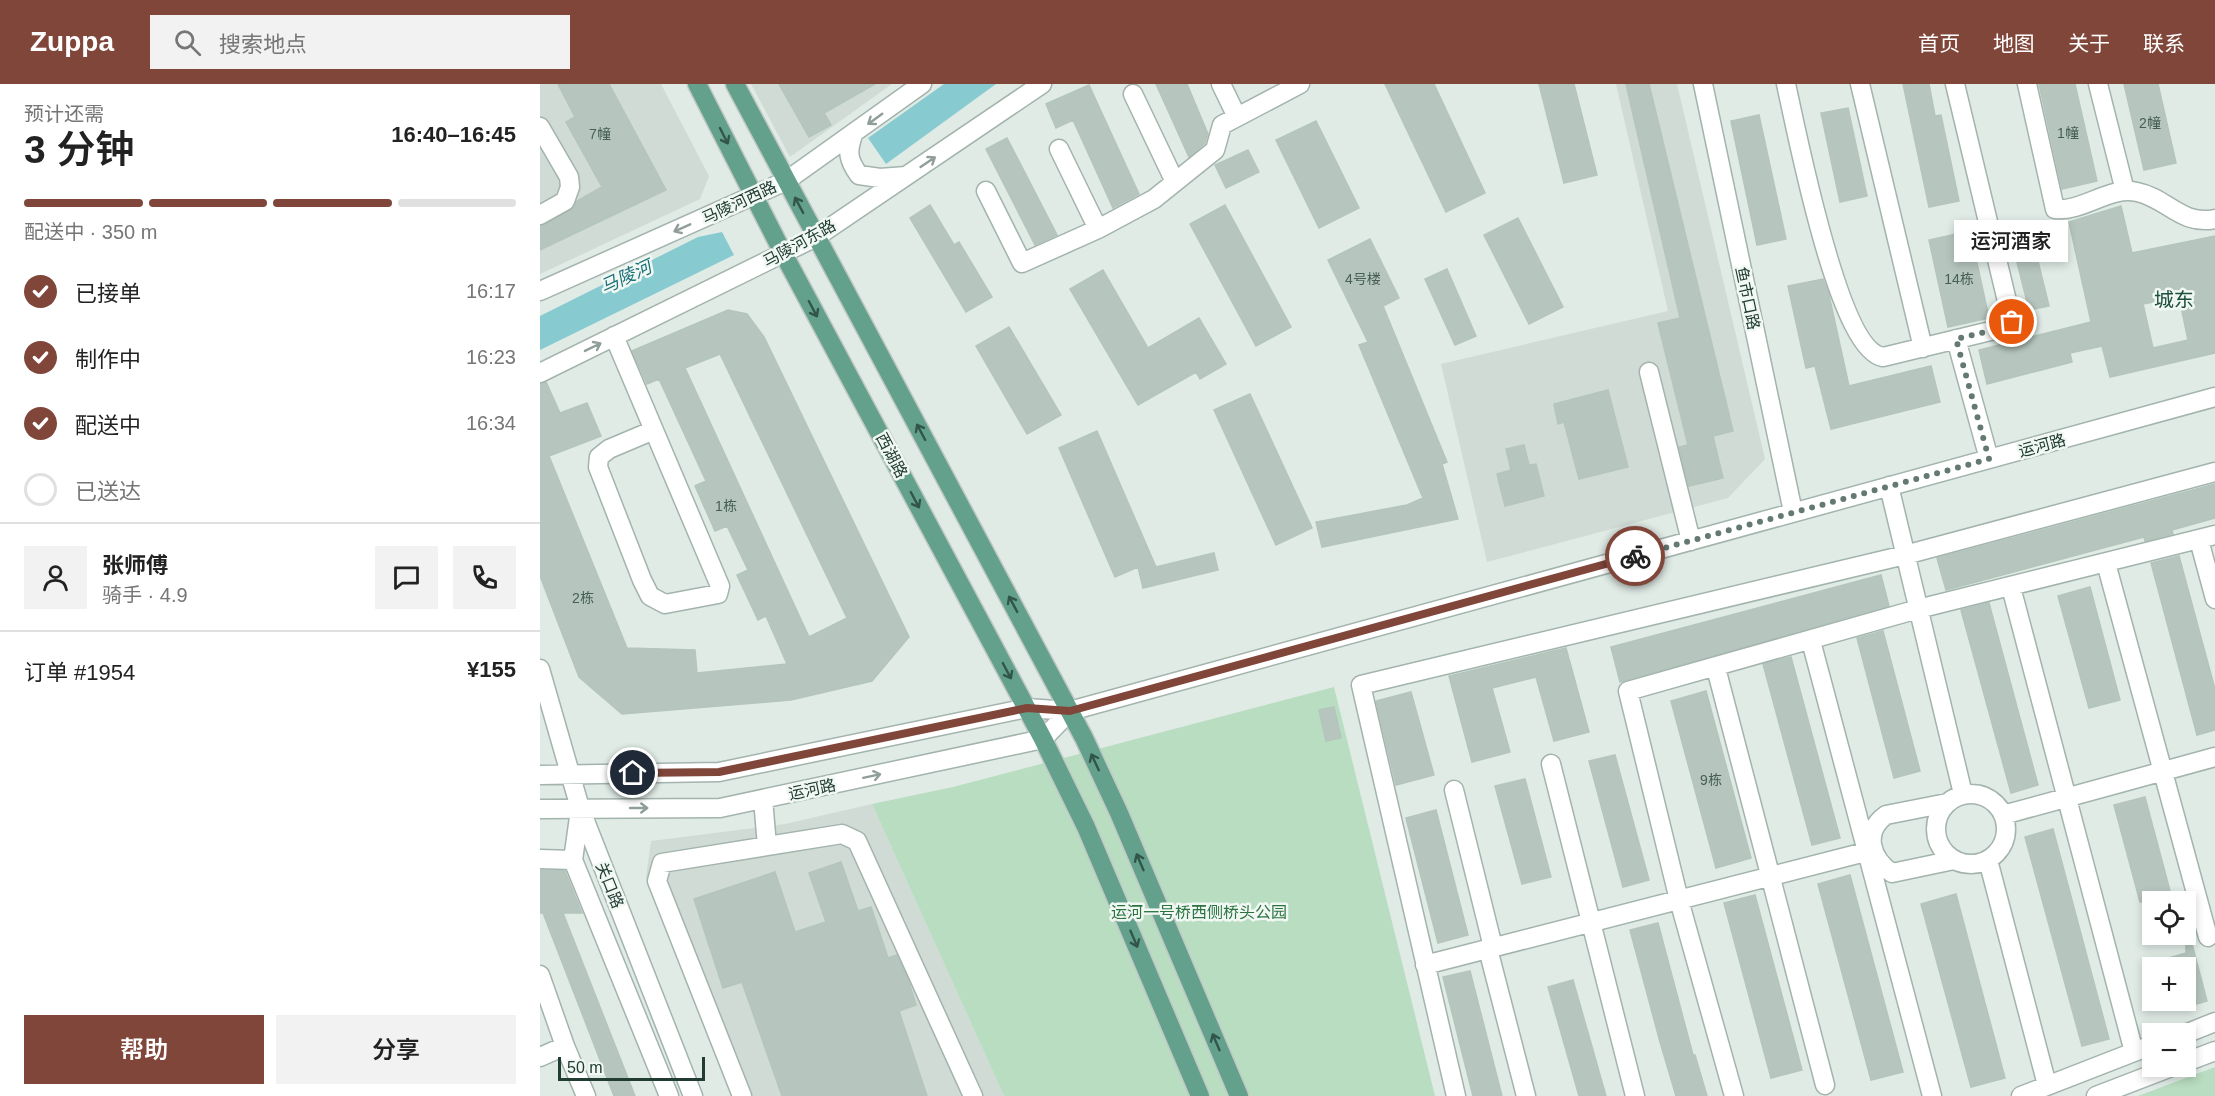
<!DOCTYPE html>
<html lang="zh">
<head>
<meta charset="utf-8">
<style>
	:root { --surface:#fff; --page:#f2f2f2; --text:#222; --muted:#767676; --line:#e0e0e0; --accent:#80463a }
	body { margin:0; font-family:Helvetica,"Noto Sans SC",sans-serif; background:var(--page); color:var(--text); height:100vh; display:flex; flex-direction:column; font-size:22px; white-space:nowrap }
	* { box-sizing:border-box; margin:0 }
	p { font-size:20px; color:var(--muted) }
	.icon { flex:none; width:33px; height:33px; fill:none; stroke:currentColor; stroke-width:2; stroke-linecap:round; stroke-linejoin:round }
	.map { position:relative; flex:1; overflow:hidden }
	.side { display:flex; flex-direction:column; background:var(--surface); width:540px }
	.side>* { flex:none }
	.controls { position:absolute; left:1602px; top:807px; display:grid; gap:12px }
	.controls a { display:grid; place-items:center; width:54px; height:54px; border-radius:0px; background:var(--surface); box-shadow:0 3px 9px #0003; font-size:30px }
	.scale { position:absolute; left:18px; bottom:15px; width:147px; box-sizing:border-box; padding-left:6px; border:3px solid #213c33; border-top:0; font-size:16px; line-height:21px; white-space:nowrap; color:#213c33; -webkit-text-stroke:4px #f1f8f4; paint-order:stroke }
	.pin { position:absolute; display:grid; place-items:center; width:51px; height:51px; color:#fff; margin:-26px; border:3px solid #fff; border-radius:50%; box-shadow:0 2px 6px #0007 }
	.courier { position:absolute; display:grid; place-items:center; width:60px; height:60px; margin:-30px; border:4px solid #80463a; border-radius:50%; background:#fff; color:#222; box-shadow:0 2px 8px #0007 }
	.bubble { position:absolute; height:42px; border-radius:0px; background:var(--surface); box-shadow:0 3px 9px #0003; font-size:20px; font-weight:600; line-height:42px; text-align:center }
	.overview em { font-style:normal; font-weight:600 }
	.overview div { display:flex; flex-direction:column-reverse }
	.overview { display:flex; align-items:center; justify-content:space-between; height:102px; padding:0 24px }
	h1 { font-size:39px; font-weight:600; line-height:45px }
	.bar { display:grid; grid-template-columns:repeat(4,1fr); gap:9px 6px; align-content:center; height:72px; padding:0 24px }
	.bar i { height:8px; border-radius:4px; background:var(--line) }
	.bar .current { background:var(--accent) }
	.bar p { grid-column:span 4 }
	.line { display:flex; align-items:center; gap:15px; padding:0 24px; border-top:2px solid var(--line) }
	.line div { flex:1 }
	.round { display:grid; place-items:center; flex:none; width:63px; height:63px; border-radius:0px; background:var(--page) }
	ol { padding:0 24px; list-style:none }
	li { display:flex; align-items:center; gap:18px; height:66px }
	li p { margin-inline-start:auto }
	li .icon { padding:6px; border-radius:50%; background:var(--accent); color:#fff; stroke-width:4 }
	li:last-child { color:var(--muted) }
	li i { width:33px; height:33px; border:3px solid var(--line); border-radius:50% }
	.action { display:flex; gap:12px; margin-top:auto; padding:12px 24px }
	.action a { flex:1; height:69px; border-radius:0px; background:var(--accent); color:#fff; font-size:24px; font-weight:600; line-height:69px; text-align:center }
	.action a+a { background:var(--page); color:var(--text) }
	header { display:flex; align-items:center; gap:36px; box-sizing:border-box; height:84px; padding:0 30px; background:var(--accent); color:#fff }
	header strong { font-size:28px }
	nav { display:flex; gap:33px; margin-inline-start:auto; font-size:21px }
	.search { width:420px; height:54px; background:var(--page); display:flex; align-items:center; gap:15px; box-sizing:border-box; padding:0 21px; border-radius:0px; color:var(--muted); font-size:22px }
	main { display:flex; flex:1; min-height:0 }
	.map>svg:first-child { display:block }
	.built { fill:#cfdbd4 }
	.green { fill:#b9ddc0 }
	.water { fill:#87cbd1 }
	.building { fill:#b6c6be; stroke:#b3c5bc; stroke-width:1.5; fill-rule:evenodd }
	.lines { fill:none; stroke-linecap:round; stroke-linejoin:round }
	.minor-casing { stroke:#a3b3ad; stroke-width:21 }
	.major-casing { stroke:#c1c8c6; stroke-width:21 }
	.minor { stroke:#fff; stroke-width:18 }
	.major { stroke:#64a18d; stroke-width:18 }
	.oneway { stroke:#909e99 }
	.oneway2 { stroke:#32554a }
	.done { stroke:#647972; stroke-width:6; stroke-dasharray:0 10.8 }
	.route { stroke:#80463a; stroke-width:8 }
	.labels { text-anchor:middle; stroke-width:5; stroke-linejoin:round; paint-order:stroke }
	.number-label { font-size:14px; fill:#465e56 }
	.street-label { font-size:16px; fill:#213c33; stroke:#f1f8f4 }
	.park-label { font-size:16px; fill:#2b7341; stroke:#f1f8f4 }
	.water-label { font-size:18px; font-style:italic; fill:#1b6f78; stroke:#f1f8f4 }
	.quarter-label { font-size:20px; fill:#1d4e3e; stroke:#f1f8f4 }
</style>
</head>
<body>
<header>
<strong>Zuppa</strong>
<div class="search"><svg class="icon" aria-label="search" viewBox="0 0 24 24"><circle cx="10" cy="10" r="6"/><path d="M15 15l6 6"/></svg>搜索地点</div>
<nav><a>首页</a><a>地图</a><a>关于</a><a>联系</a></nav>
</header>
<main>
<section class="side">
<div class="overview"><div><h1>3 分钟</h1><p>预计还需</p></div><em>16:40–16:45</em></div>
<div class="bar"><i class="current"></i><i class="current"></i><i class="current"></i><i></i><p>配送中 · 350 m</p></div>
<ol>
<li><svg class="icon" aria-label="check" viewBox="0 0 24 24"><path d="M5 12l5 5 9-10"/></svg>已接单<p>16:17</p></li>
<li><svg class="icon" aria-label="check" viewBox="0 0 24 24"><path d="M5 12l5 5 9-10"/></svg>制作中<p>16:23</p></li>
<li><svg class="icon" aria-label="check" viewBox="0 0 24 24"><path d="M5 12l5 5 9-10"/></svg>配送中<p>16:34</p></li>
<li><i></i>已送达</li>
</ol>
<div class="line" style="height:108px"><a class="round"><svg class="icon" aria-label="person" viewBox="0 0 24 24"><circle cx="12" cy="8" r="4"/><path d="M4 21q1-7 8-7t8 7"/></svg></a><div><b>张师傅</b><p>骑手 · 4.9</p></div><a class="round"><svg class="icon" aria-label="chat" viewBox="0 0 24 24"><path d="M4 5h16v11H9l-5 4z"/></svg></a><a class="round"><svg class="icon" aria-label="phone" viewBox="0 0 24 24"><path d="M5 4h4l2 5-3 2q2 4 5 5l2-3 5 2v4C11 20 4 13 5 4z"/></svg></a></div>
<div class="line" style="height:78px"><div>订单 #1954</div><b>¥155</b></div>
<div class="action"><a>帮助</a><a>分享</a></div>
</section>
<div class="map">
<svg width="1675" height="1012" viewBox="0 0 1675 1012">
	<rect width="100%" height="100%" fill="#e0ebe6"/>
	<path class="built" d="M0 0H121L169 92 160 115 0 190Z
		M211 0H352L250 73Z
		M1076 0H1137L1225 375 1188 414 947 478 901 280 1128 227Z
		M332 720 464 1012H194L106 793 111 757 245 740Z"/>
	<path class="green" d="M794 603 895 1012H464L332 720 413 703Z
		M1675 983V1012H1598Z"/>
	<path class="water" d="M404 0H456L346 80 328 54Z
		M182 148 194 171 0 266V232L158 153Z"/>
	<path class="building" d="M18 0H69L126 106 0 166V142L30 127 37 117 62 103 26 38 35 33Z
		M239 0H335L284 29 291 41 269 53Z
		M616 0H647L668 50 665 59 649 73Z
		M845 0H894L945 109 906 128Z
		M999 0H1034L1057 91 1024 99Z
		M1086 0H1109L1193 347 1173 352 1183 394 1149 402 1139 363 1148 361 1118 239 1140 234Z
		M1363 0H1389L1395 32 1401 31 1419 117 1389 123Z
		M1499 0H1535L1557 97 1522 105Z
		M1584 0H1618L1636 79 1604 86Z
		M549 1 599 110 573 124 533 36 516 44 506 20Z
		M1308 24 1327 112 1300 118 1281 29Z
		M1219 31 1246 155 1217 161 1191 37Z
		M776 37 819 124 779 144 736 56Z
		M467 54 517 151 495 161 446 65Z
		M708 66 719 88 686 104 675 81Z
		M390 121 414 161 419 158 452 213 426 228 370 134Z
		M685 121 751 243 716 262 650 140Z
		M1581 122 1592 169 1675 152V269L1570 293 1562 262 1530 269 1532 278 1447 300 1439 266 1551 238 1529 138ZM1639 213 1648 256 1613 264 1603 220Z
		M978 134 1023 223 989 240 944 151Z
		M1430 147 1449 234 1408 243 1389 156Z
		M830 155 859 214 843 222 907 378 902 380 918 435 782 463 776 438 867 421 883 414 819 261 828 258 788 176Z
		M1496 169 1509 222 1489 226 1476 174Z
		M907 185 936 252 915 261 885 195Z
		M563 186 608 264 659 234 686 280 660 295 656 288 598 321 530 205Z
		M1283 195 1289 211 1309 302 1391 282 1400 318 1291 345 1275 282 1266 284 1248 202Z
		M188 226 207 230 224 253 369 553 332 597 251 616 82 630 39 593 0 492V300L6 298 20 329 47 319 61 352 9 372 87 564 155 566 157 589 247 580 226 532 218 536 197 491 208 486 187 442 175 447 155 402 166 397 119 295 107 300 92 267ZM180 270 307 534 269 553 145 284Z
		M469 243 521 331 487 350 436 262Z
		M1068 306 1088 383 1039 395 1024 338 1018 340 1014 320Z
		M710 310 772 444 736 461 674 326Z
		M557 347 616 483 674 469 678 486 603 504 598 483 575 493 519 364Z
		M984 361 989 381 996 380 1004 412 965 422 957 390 971 386 966 365Z
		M1675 400V434L1632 446 1633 450 1605 457 1604 453 1406 506 1397 474Z
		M1639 472 1675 605V646L1657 651 1611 479Z
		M1341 491 1349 522 1080 598 1071 563Z
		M1550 503 1580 616 1549 624 1518 512Z
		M1449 519 1498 701 1471 709 1421 526Z
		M1343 547 1380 687 1354 694 1317 554Z
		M1026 564 1049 648 1014 657 996 593 952 604 970 668 932 678 909 592Z
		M1251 573 1300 754 1272 761 1223 580Z
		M1166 607 1211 774 1176 784 1131 617Z
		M871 608 894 691 856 701 836 617Z
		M794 623 801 654 786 657 779 626Z
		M1075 671 1109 796 1083 803 1049 677Z
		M985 695 1011 793 982 800 955 702Z
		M1605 713 1633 818H1600L1574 721Z
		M896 726 928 851 898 859 866 734Z
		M1513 745 1569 955 1542 962 1485 753Z
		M301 778 318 827 331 823 348 874 357 871 369 898 376 921 359 927 387 1012H242L202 898 183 904 154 815 235 788 255 848 286 838 269 789Z
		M0 786 25 787 42 829H23L95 1012H74L3 829H0Z
		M1310 791 1363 988 1331 996 1278 800Z
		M1416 810 1465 994 1431 1003 1381 820Z
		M1215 811 1262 986 1231 994 1184 819Z
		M1118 839 1153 971H1155L1167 1012H1136L1120 958 1090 846Z
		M1646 856H1651L1667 917 1646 923V884H1612L1611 879 1646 869Z
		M930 887 962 1012H933L903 893Z
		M1033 896 1066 1012H1039L1008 903Z"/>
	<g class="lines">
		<defs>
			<path id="minor" d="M681 0 697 33
				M1163 0 1253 428
				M1246 0C1256 44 1298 266 1343 273L1467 243 1472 238 1415 0
				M1320 0 1383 264
				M1487 0 1515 125C1543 128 1569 102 1597 108 1627 114 1641 142 1675 135
				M1558 0 1585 107
				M593 10 635 98
				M0 43 29 93 30 103 25 117 0 131
				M313 51C307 68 308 76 319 91L340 94 366 92
				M519 65 558 145
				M446 107 482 179 558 145 614 115 675 66 682 41 760 0
				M0 207 246 97 382 0
				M74 252 180 502 178 510 125 520 110 512 102 496 58 383 59 373 69 365 114 346
				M1416 255 1449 375
				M1109 288 1151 457
				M0 289 276 153 502 0
				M1349 402 1423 710
				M1659 456 1675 515
				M1566 479 1668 853
				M1471 503 1594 968
				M1271 557 1392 1012
				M1176 584 1285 1001
				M0 585 40 724 153 1012
				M1011 680 1095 1012
				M0 691 179 688 487 624 530 627 1675 313
				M914 706 953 863
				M1396 745a35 35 0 1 1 70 0a35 35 0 1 1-70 0Z
				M223 715 227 762
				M1407 719 1346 731C1322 748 1331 775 1352 789L1414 776
				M0 725 180 724 503 655 530 627
				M1463 731 1675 673
				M0 775 33 776 129 1012
				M33 776 40 726
				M1448 776 1507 1001
				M948 865 986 1012
				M885 881 1333 766
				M0 891 25 962
				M1645 950 1675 938
				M0 973 25 962 46 1012
				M1646 978 1675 967
				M202 1012 117 797 122 779 302 750 317 757 433 1012
				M916 1012 821 601 1365 471 1675 388
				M1194 1012 1139 816 1088 607 1378 525 1675 451
				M1481 1012 1612 961
				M1556 1012 1634 982"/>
			<path id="major" d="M157 0 243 169 503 655 546 743 660 1012
				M195 0 544 654 579 729 699 1012"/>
		</defs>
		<use href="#minor" class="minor-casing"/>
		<use href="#major" class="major-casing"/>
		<use href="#minor" class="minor"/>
		<use href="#major" class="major"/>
	</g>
	<defs><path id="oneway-shaft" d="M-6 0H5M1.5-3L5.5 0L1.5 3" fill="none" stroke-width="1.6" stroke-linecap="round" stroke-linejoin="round" transform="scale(1.5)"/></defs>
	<g class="oneway">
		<use href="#oneway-shaft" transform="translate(335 35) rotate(144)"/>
		<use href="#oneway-shaft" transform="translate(388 78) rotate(-34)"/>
		<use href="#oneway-shaft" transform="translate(142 144) rotate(156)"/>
		<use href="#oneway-shaft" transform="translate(53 263) rotate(-26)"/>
		<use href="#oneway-shaft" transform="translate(332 692) rotate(-12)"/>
		<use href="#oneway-shaft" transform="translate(99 724)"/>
	</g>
	<g class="oneway2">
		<use href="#oneway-shaft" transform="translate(184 52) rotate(63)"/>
		<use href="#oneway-shaft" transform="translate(259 121) rotate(-118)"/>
		<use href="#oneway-shaft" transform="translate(273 225) rotate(62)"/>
		<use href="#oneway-shaft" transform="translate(381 348) rotate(-118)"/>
		<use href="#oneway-shaft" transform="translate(375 416) rotate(62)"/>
		<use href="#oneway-shaft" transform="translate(473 520) rotate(-118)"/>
		<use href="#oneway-shaft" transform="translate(467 587) rotate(62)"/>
		<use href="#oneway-shaft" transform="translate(555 678) rotate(-115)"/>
		<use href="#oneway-shaft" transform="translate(600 778) rotate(-113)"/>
		<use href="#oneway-shaft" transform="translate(594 855) rotate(67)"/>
		<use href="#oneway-shaft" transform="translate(676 958) rotate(-113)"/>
	</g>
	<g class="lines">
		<path class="done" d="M1095 472 1449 375 1416 255 1467 243 1472 238"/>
		<path class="route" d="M93 689 179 688 487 624 530 627 1095 472"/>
	</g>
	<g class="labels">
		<g class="number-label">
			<text x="1610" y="44">2幢</text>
			<text x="1528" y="54">1幢</text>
			<text x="60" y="55">7幢</text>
			<text x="823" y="200">4号楼</text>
			<text x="1419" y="200">14栋</text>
			<text x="186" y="427">1栋</text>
			<text x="43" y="519">2栋</text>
			<text x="1171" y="701">9栋</text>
		</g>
		<g class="street-label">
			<text transform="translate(199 118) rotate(-25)" y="6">马陵河西路</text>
			<text transform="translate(259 159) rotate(-29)" y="6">马陵河东路</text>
			<text transform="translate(1208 214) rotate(78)" y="6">鱼市口路</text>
			<text transform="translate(1502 361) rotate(-15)" y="6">运河路</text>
			<text transform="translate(352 371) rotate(62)" y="6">西湖路</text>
			<text transform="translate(272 705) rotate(-12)" y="6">运河路</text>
			<text transform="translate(70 801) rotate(68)" y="6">关口路</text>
		</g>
		<g class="park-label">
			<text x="659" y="834">运河一号桥西侧桥头公园</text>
		</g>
		<g class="water-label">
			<text transform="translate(86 193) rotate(-25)" y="6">马陵河</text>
		</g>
		<g class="quarter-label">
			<text x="1634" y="223">城东</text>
		</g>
	</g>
</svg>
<div class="controls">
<a><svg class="icon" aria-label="locate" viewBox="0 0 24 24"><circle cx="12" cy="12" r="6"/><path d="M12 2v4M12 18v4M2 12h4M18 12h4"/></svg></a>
<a>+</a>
<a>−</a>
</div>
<div class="scale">50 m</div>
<div class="pin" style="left:1472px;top:238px;background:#ea580c"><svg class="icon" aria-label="bag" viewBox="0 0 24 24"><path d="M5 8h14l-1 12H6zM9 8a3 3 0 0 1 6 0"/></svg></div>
<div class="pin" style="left:93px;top:689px;background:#1f2937"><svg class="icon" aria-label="home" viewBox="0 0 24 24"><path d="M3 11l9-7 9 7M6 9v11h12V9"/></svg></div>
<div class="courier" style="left:1095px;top:472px"><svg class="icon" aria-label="bike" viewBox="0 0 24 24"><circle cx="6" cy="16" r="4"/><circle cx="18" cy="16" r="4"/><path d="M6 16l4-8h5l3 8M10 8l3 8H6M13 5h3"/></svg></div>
<div class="bubble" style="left:1414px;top:136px;width:114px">运河酒家</div>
</div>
</main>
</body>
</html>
